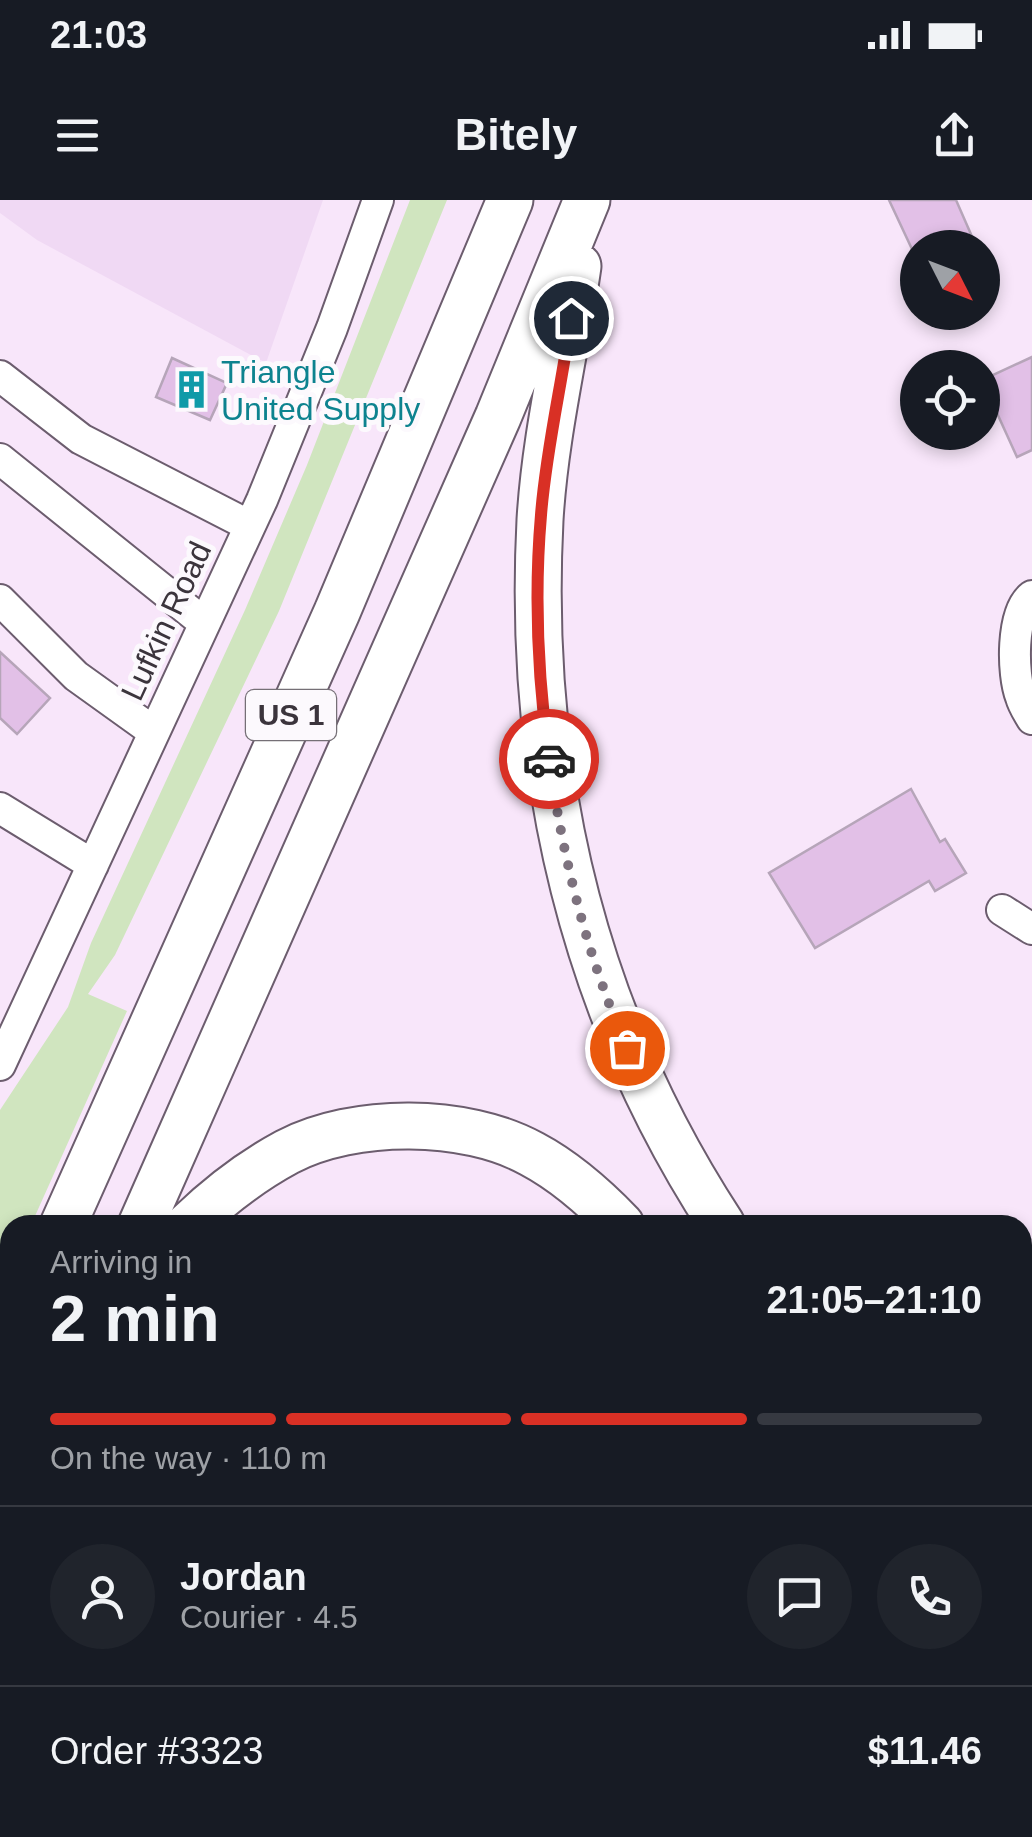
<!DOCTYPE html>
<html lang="en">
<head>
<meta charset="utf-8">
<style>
	:root { --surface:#171b24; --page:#20242c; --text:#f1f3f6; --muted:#9ea1a6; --line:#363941; --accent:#d93025 }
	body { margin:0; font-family:Helvetica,sans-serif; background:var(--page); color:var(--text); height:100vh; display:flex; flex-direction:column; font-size:38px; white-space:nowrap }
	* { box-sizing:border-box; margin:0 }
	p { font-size:32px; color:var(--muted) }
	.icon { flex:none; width:55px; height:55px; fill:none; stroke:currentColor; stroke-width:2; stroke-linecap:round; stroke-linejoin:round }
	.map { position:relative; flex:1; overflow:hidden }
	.panel { position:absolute; left:0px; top:1015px; width:1032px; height:622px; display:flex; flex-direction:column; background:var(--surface); border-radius:30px 30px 0 0; box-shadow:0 5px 15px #0003 }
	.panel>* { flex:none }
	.needle { width:65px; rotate:132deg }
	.controls { position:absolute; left:900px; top:30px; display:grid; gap:20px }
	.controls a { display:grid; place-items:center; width:100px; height:100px; border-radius:50%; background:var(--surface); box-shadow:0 5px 15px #0003; font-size:50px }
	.pin { position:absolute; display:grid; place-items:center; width:85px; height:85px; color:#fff; margin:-42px; border:5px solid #fff; border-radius:50%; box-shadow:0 2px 10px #0007 }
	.courier { position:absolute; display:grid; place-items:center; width:100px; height:100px; margin:-50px; border:8px solid #d93025; border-radius:50%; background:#fff; color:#222; box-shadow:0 2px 12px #0007 }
	.summary em { font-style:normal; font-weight:700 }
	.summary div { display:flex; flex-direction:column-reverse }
	.summary { display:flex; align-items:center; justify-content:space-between; height:170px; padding:0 50px }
	h1 { font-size:65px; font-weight:700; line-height:75px }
	.bar { display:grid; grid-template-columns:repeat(4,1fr); gap:15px 10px; align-content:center; height:120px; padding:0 50px }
	.bar i { height:12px; border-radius:8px; background:var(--line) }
	.bar .selected { background:var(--accent) }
	.bar p { grid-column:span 4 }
	.line { display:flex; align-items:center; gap:25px; padding:0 50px; border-top:2px solid var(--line) }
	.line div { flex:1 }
	.round { display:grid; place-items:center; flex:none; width:105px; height:105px; border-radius:52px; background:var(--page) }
	.status { display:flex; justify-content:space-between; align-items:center; height:70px; padding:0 50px; background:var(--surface); direction:ltr }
	.status svg { height:28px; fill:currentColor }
	header { display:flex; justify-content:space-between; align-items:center; height:130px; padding:0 50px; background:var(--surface); font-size:45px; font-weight:700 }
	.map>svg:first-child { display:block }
	.built { fill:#f0d9f4 }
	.green { fill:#d0e5bf }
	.building { fill:#e2c0e7; stroke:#b6a5b9; stroke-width:2.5 }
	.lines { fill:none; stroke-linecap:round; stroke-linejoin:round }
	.minor-casing { stroke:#6c5d6e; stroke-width:34 }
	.major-casing { stroke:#6c5d6e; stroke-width:41 }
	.highway-casing { stroke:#6c5d6e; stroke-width:49 }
	.minor { stroke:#fff; stroke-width:30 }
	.major { stroke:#fff; stroke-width:38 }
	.highway { stroke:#fff; stroke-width:45 }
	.done { stroke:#7d727e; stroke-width:10; stroke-dasharray:0 18 }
	.route { stroke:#d93025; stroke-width:12 }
	.labels { text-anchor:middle; stroke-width:10; stroke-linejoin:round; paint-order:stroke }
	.shield { fill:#fcf9fd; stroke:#756f76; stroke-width:2.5 }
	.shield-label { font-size:30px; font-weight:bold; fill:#3b343c }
	.culture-label { font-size:32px; fill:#0d838f; stroke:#fcf9fd; text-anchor:start }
	.street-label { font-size:32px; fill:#3b343c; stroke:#fcf9fd }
</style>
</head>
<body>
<div class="status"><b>21:03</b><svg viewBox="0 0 49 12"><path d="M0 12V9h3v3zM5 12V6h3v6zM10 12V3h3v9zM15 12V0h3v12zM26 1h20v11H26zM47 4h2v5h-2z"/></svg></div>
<header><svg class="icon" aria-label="menu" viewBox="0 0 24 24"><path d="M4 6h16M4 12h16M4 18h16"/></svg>Bitely<svg class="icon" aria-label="share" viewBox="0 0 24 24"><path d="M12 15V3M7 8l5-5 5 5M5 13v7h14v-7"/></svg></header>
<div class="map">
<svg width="1032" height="1637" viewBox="0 0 1032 1637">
	<rect width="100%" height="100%" fill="#f8e6fa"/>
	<path class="built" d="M0 0H323L266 163 37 40 0 13Z"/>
	<path class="green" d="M410 0H447L279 411 115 755 88 794 127 811 31 1025H10V1071L0 1093V910L68 807 91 743 245 410 307 265Z"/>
	<path class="building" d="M889 0H956L977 48H918V62Z
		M1032 157V250L1017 257 982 180Z
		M172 158 227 183 210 220 156 197Z
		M0 452 50 498 17 534 0 518Z
		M911 589 940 642 945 639 966 673 935 691 929 681 815 748 769 673Z
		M1022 1368 1032 1372V1400L1022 1425Z
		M1025 1448 1032 1459V1513L1022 1519V1450Z
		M261 1628H318V1637H261Z
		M355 1628H412L410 1637Z
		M571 1628H614L612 1637H570Z
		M228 1629 231 1637H203Z"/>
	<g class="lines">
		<defs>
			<path id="minor" d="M0 176 81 239 250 326
				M0 259 203 422
				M1032 396C1011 412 1012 474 1021 497 1023 505 1028 512 1032 519
				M0 400 76 476 154 532
				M0 608 93 665
				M1002 710 1032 729
				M0 865 262 300 332 128 378 0
				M678 1637V1628
				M874 1637V1628
				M919 1637 920 1628"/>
			<path id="major" d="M0 1568 10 1565"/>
			<path id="highway" d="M578 66C566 150 545 235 540 320 527 575 582 811 722 1025
				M63 1025 337 412 510 0
				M141 1025 498 217 587 0
				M189 1025C219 996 250 972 287 952 354 917 465 917 532 954 566 972 594 997 621 1025
				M0 1166 10 1143
				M1022 1182 1032 1181
				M0 1341 10 1318"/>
		</defs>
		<use href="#minor" class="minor-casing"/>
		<use href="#major" class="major-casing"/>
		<use href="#highway" class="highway-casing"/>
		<use href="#minor" class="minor"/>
		<use href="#major" class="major"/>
		<use href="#highway" class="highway"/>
	</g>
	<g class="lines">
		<path class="done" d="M549 559C563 659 587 756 627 848"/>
		<path class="route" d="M549 559C538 479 534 396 541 315 546 249 562 184 571 118"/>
	</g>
	<defs>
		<symbol id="building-bare" viewBox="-9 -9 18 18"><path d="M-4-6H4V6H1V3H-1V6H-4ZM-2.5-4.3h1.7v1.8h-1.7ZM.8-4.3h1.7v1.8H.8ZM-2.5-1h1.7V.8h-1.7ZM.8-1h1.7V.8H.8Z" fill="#0f9aa8" stroke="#fcf9fd" stroke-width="2.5" paint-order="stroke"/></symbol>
	</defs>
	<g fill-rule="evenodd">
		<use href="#building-bare" x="164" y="162" width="55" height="55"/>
	</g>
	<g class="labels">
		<rect class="shield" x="246" y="490" width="90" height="50" rx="8"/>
		<g class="shield-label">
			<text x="291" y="525">US 1</text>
		</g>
		<g class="culture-label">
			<text x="221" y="183">Triangle<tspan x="221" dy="37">United Supply</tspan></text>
		</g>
		<g class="street-label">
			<text transform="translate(166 421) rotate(-65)" y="11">Lufkin Road</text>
		</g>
	</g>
</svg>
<div class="controls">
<a><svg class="needle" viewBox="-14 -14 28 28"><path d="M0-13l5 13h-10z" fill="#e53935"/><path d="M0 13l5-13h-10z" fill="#9ea1a6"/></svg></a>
<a><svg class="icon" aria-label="locate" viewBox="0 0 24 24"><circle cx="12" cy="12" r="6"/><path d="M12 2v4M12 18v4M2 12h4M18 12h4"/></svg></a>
</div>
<div class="pin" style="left:627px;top:848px;background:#ea580c"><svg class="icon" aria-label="bag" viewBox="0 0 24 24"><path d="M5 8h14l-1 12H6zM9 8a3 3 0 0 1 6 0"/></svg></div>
<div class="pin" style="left:571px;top:118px;background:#1f2937"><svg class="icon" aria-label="home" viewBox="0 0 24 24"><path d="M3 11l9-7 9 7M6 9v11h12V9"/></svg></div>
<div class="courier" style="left:549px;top:559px"><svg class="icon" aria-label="car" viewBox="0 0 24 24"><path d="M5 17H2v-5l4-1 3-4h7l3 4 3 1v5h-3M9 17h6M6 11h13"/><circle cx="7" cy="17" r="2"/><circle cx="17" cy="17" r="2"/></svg></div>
<section class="panel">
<div class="summary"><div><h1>2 min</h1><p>Arriving in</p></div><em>21:05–21:10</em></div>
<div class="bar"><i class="selected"></i><i class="selected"></i><i class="selected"></i><i></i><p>On the way · 110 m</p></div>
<div class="line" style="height:180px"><a class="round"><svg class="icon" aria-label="person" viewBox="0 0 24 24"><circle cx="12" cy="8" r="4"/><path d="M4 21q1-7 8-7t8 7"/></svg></a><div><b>Jordan</b><p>Courier · 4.5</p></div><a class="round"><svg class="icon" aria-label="chat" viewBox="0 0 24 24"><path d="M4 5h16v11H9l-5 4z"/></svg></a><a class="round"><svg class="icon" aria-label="phone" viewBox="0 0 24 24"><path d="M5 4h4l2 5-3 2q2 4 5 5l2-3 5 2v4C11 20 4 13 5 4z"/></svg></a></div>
<div class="line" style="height:130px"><div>Order #3323</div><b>$11.46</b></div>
</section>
</div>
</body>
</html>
